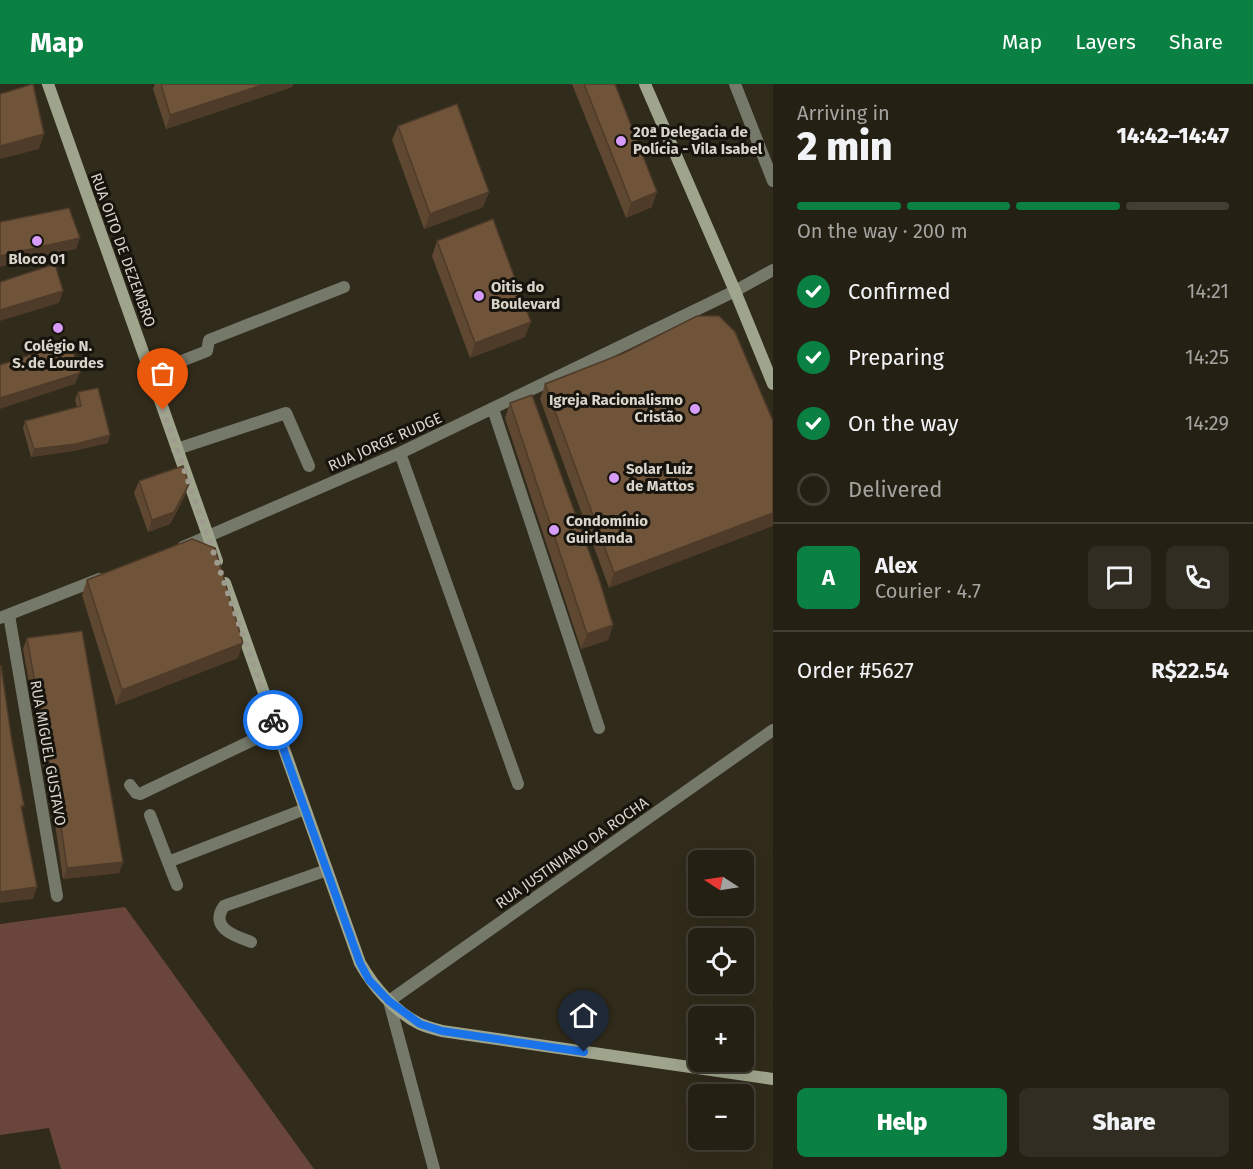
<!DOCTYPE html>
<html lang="en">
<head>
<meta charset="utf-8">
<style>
	:root { --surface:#252014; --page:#312d22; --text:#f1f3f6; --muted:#a3a3a0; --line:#423e34; --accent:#0b8043 }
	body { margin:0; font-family:"Fira Sans",sans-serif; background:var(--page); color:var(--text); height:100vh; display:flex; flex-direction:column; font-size:22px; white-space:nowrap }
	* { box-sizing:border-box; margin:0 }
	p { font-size:20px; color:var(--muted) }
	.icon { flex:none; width:33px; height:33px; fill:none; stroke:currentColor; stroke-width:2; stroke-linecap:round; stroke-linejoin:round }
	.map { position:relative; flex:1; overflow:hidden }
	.panel { display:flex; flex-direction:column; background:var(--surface); width:480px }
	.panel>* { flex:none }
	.needle { width:39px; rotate:282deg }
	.tools { position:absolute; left:688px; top:766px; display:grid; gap:12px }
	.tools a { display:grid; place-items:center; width:66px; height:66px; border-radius:9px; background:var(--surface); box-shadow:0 6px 24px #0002,0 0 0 2px var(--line); font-size:30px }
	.pin { position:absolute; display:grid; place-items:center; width:51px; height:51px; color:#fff; margin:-62px -26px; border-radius:50% 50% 50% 0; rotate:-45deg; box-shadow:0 0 6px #0007 }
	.pin .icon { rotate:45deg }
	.courier { position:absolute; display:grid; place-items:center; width:60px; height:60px; margin:-30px; border:4px solid #1a73e8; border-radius:50%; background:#fff; color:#222; box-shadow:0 2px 8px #0007 }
	.summary em { font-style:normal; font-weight:800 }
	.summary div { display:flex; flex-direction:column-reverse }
	.summary { display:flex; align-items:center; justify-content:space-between; height:102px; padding:0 24px }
	h1 { font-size:39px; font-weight:800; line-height:45px }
	.bar { display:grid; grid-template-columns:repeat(4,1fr); gap:9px 6px; align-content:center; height:72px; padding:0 24px }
	.bar i { height:8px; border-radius:4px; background:var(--line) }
	.bar .active { background:var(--accent) }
	.bar p { grid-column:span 4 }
	.line { display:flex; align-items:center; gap:15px; padding:0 24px; border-top:2px solid var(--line) }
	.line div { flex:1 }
	.round { display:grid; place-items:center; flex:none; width:63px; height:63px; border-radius:9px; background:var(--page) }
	ol { padding:0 24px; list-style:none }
	li { display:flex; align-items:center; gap:18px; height:66px }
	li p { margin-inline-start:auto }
	li .icon { padding:6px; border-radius:50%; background:var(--accent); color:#fff; stroke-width:4 }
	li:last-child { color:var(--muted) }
	li i { width:33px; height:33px; border:3px solid var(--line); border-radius:50% }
	.cta { display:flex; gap:12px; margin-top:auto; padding:12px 24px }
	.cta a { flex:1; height:69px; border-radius:9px; background:var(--accent); color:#fff; font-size:24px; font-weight:800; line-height:69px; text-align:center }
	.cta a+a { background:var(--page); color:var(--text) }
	header { display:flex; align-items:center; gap:36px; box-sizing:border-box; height:84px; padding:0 30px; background:var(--accent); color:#fff }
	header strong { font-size:28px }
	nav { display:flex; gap:33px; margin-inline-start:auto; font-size:21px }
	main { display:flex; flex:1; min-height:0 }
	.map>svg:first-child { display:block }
	.green { fill:#69453c }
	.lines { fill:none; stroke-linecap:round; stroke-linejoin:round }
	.street { stroke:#75796a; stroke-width:12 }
	.secondary { stroke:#9fa58c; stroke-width:12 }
	.wall { fill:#5f4832 }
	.shaded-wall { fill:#4e3b29 }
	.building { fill:#6f543a; stroke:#4e3b29; stroke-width:1.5 }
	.done { stroke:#9e9a8d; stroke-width:6; stroke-dasharray:0 10.8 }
	.route { stroke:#1a73e8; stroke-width:8 }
	.poi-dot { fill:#d79bf9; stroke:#17140d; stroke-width:2 }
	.labels { text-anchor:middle; stroke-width:6; stroke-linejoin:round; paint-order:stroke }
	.poi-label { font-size:15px; font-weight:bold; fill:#d9d5cb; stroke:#17140d; text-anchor:start }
	.street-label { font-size:15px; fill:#d9d5cb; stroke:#17140d }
</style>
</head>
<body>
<header>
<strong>Map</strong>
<nav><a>Map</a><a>Layers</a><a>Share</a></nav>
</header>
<main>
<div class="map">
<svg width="773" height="1085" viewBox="0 0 773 1085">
	<rect width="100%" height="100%" fill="#312b1b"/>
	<path class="green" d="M125 823 314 1085H61L49 1044 0 1051V840Z"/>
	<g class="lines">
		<path class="street" d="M735 0 773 97
			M151 289 207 267 209 256 344 203
			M493 325 599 644
			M177 365 286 329 309 382
			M400 369 518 700
			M183 463 400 369 735 207 773 186
			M9 531 57 812
			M0 534 99 495
			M130 701 136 709 140 710 276 645
			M150 731 168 778 305 725
			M168 778 177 801
			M251 858C235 852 209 844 224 822L327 786
			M434 1085 389 917 773 646"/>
		<path class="secondary" d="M48 0 217 477
			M645 0 735 207 773 300
			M225 499 360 879C373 902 395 928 420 940 426 943 435 945 442 947L773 995"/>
	</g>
	<path class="wall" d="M155 0H293L292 3 166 45 153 5Z
		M572 0H615L652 123 626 134Z
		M398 42 489 108 483 123 424 145 392 56Z
		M437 157 525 253 470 274 432 172Z
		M719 232 609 504 540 315 545 300Z
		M78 308 108 359 73 367 31 373 23 344 25 337 77 323 75 316Z
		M510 319 613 541 608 556 581 565 505 334Z
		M139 397 185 412 170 440 148 448 134 409Z
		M87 496 238 574 116 621 82 511Z
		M27 554 123 778 119 789 63 795 51 712H49L23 565Z"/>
	<path class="shaded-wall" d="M265 0H293L292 3 166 45 170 31Z
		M44 50 39 65 0 75V62Z
		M489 108 483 123 424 145 430 130Z
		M657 108 652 123 626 134 631 119Z
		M80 154 76 165 0 183V172Z
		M63 207 59 219 0 237V226Z
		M531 238 525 253 470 274 475 259Z
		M80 289 75 300 0 325V314Z
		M110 351 108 359 73 367 31 373 34 365Z
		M189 400 185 412 170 440 148 448 152 436Z
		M773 429V442L609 504 614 489Z
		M613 541 608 556 581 565 587 550Z
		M243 559 238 574 116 621 122 606Z
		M53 701H55L51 712H49Z
		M123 778 119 789 63 795 67 784Z
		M37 803 33 815 0 819V808Z"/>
	<path class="building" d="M33 0 44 50 0 62V10Z
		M161 0H265L170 31Z
		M584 0H615L657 108 631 119Z
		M457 20 489 108 430 130 398 42Z
		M69 124 80 154 0 172V138Z
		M493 135 531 238 475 259 437 157Z
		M55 180 63 207 0 226V198Z
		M697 232H719L735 248 773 337V429L614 489 545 300 624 269Z
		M70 258 80 289 0 314V281Z
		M98 304 110 351 76 360 34 365 25 337 81 322 78 308Z
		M532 311 599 495 613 541 587 550 510 319Z
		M183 382 189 400 174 428 152 436 139 397Z
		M192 455 215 464 243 559 122 606 87 496Z
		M82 547 123 778 67 784 55 701H53L27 554Z
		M0 582H1L12 658 24 722H21L37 803 0 808Z"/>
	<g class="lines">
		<path class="done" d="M163 326 273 636"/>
		<path class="route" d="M273 636 360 879 369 896 389 917 420 940 442 947 584 968"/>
	</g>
	<g class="poi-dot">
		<circle cx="621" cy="57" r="6"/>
		<circle cx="37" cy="157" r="6"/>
		<circle cx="479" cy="212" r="6"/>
		<circle cx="58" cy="244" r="6"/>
		<circle cx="695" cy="325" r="6"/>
		<circle cx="614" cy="394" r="6"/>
		<circle cx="554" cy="446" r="6"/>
	</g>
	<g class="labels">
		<g class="poi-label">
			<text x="633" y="53">20ª Delegacia de<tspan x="633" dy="17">Polícia - Vila Isabel</tspan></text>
			<text x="37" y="180" text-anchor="middle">Bloco 01</text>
			<text x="491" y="208">Oitis do<tspan x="491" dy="17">Boulevard</tspan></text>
			<text x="58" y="267" text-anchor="middle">Colégio N.<tspan x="58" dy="17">S. de Lourdes</tspan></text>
			<text x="683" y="321" text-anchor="end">Igreja Racionalismo<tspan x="683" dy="17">Cristão</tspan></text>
			<text x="626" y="390">Solar Luiz<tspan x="626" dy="17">de Mattos</tspan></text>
			<text x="566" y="442">Condomínio<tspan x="566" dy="17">Guirlanda</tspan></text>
		</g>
		<g class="street-label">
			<text transform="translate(123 166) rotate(70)" y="5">RUA OITO DE DEZEMBRO</text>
			<text transform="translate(385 358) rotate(-24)" y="5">RUA JORGE RUDGE</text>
			<text transform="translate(48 669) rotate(80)" y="5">RUA MIGUEL GUSTAVO</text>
			<text transform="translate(572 769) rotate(-35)" y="5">RUA JUSTINIANO DA ROCHA</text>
		</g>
	</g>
</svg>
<div class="tools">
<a><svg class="needle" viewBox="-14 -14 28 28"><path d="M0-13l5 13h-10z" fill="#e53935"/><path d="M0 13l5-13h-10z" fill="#a3a3a0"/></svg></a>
<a><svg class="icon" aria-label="locate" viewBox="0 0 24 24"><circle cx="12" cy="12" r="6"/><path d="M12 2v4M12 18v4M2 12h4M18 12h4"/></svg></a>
<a>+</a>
<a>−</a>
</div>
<div class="pin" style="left:163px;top:326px;background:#ea580c"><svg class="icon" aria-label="bag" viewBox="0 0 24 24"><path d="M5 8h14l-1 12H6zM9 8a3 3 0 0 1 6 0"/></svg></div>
<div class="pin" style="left:584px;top:968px;background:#1f2937"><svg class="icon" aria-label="home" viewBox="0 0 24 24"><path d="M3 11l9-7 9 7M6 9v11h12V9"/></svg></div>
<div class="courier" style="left:273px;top:636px"><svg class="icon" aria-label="bike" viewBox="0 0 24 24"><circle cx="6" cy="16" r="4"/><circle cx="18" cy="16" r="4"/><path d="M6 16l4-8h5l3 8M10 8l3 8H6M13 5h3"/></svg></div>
</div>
<section class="panel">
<div class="summary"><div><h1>2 min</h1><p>Arriving in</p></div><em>14:42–14:47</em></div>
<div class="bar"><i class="active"></i><i class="active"></i><i class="active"></i><i></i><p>On the way · 200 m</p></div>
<ol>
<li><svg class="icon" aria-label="check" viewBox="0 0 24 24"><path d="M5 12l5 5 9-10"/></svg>Confirmed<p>14:21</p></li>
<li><svg class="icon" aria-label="check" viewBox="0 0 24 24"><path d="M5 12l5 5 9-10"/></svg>Preparing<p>14:25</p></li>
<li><svg class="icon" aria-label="check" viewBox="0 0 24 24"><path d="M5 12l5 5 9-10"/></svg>On the way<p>14:29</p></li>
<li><i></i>Delivered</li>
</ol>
<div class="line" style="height:108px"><b class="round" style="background:var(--accent);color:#fff">A</b><div><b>Alex</b><p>Courier · 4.7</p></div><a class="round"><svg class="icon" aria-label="chat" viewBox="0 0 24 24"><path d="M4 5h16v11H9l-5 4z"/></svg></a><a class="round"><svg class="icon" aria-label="phone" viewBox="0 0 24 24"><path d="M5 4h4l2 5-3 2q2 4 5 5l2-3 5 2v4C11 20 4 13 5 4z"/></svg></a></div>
<div class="line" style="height:78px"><div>Order #5627</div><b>R$22.54</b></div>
<div class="cta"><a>Help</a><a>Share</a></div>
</section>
</main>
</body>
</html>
